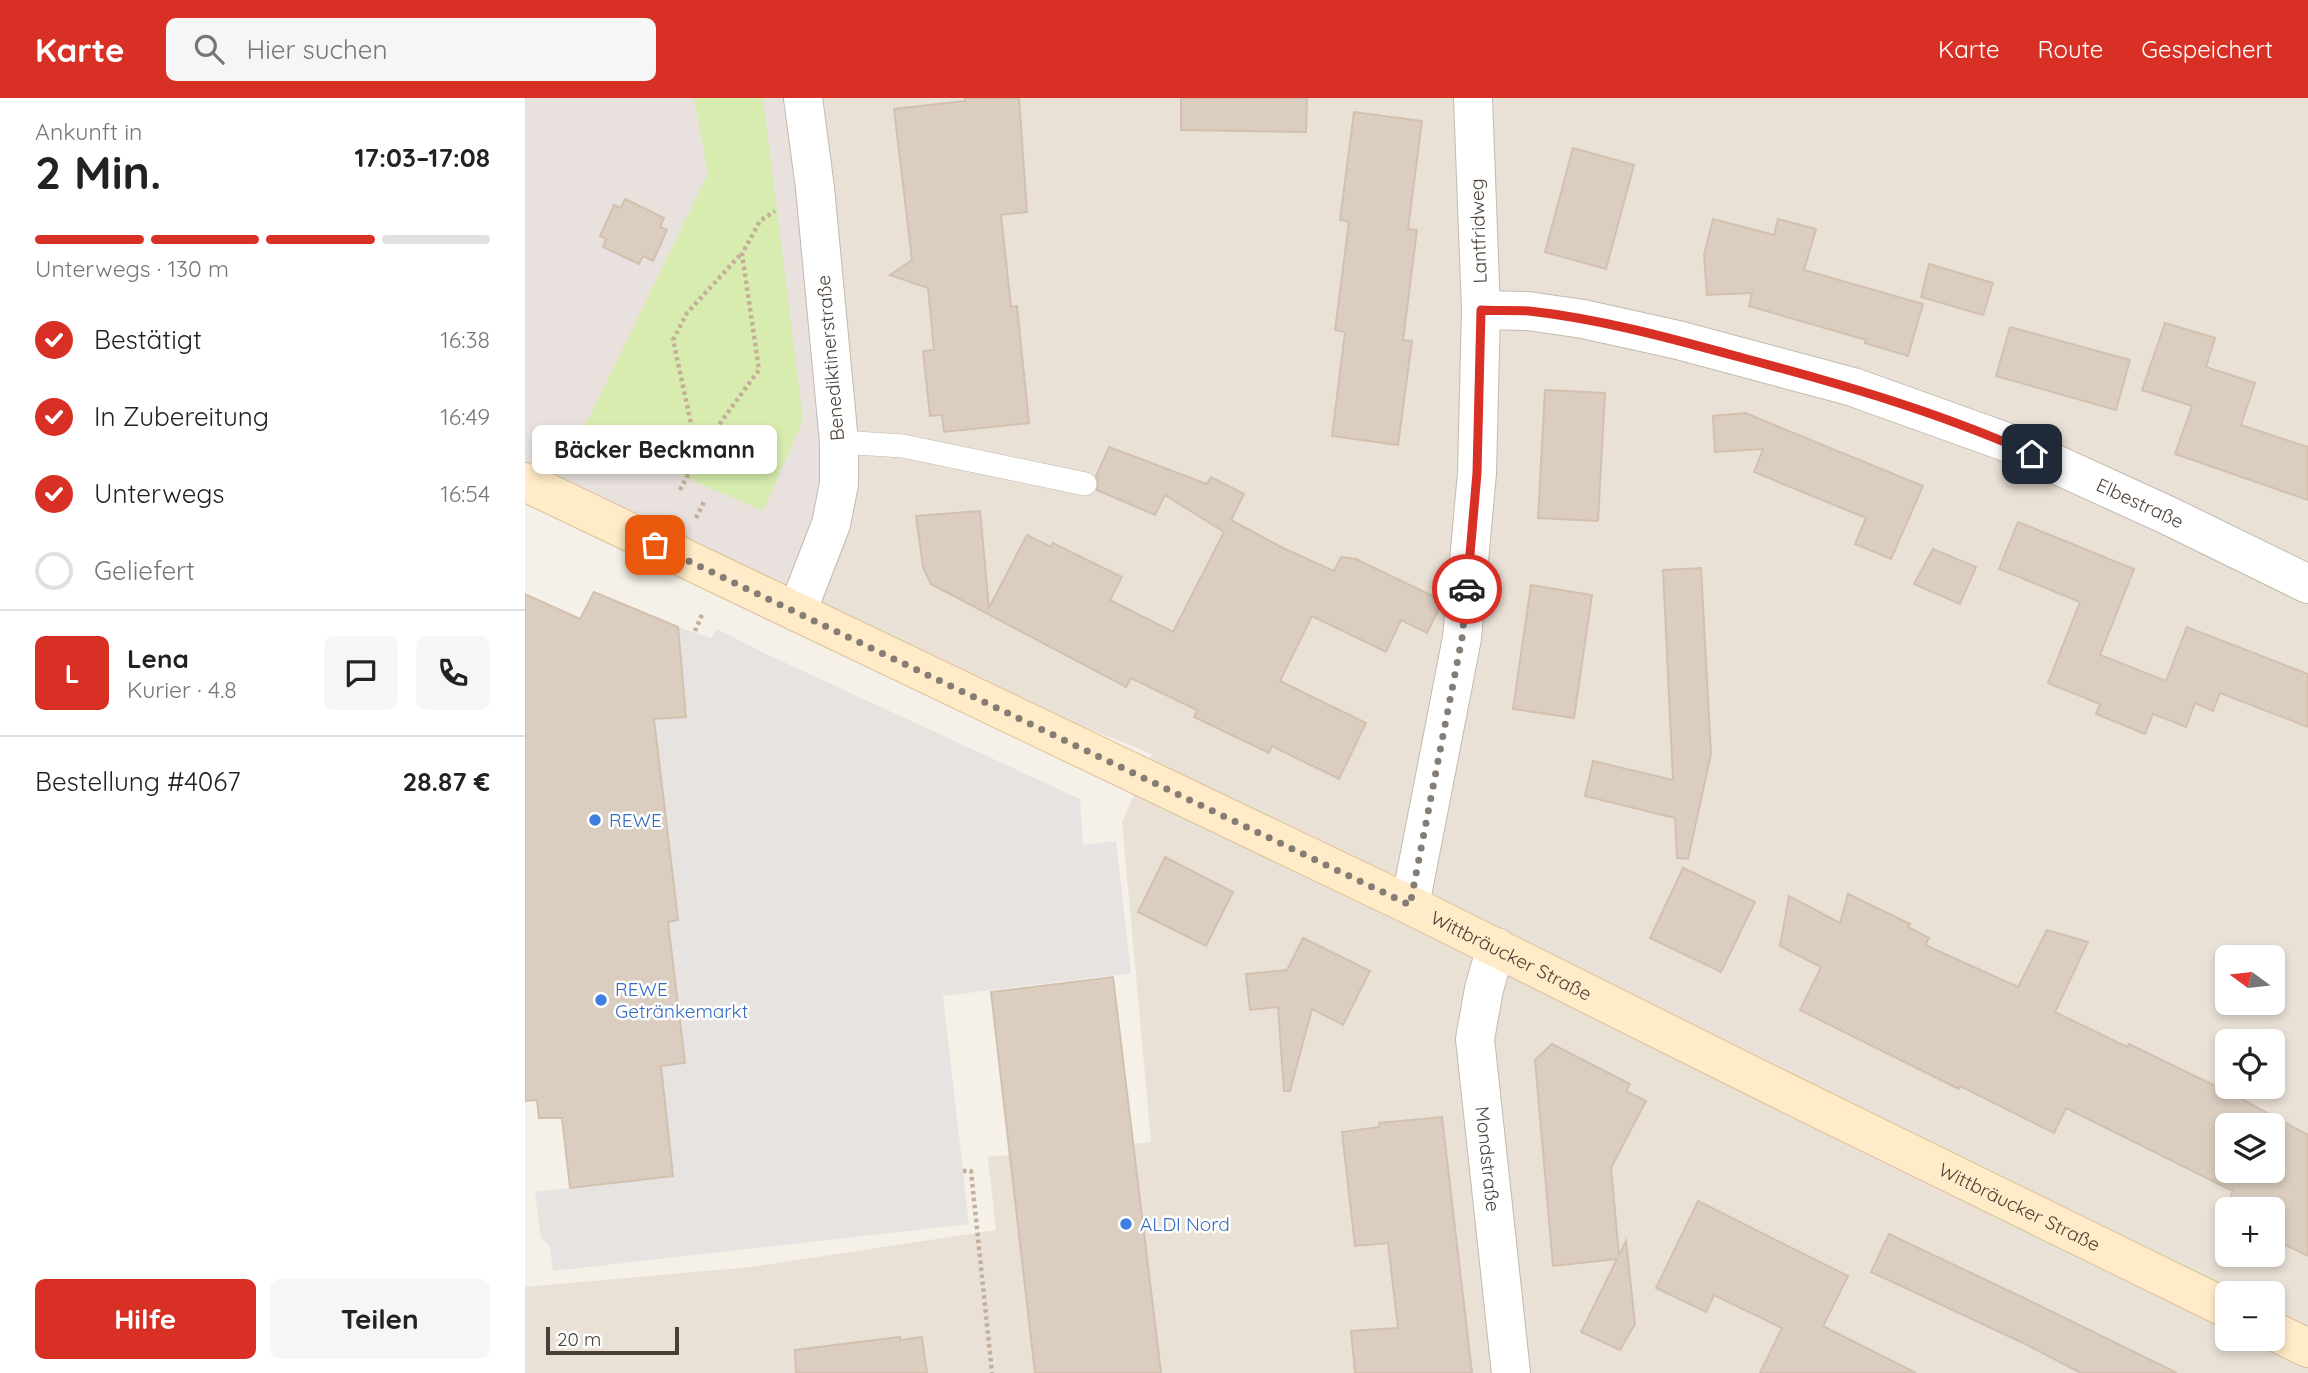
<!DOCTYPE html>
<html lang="de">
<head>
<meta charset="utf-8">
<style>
	:root { --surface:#fff; --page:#f6f6f6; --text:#222; --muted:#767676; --line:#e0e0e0; --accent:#d93025 }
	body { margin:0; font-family:Quicksand,sans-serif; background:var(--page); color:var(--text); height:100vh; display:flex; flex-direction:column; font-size:26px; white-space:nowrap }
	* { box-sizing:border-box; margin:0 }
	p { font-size:23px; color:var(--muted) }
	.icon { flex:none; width:38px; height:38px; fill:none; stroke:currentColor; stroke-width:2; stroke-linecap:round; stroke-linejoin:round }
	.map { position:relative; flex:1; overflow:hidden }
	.drawer { display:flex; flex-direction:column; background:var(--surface); width:525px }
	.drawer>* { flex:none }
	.needle { width:46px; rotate:285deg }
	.buttons { position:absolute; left:1690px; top:847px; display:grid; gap:14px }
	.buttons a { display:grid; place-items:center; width:70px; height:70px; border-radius:10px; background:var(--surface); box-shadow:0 4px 10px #0003; font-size:35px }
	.scale { position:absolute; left:21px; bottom:18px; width:133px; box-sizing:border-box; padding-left:7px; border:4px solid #493f36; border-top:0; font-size:19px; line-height:24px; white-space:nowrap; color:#493f36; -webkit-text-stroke:5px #fff; paint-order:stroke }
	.pin { position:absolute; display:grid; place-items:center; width:60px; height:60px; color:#fff; margin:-30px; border-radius:14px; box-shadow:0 4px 10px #0006 }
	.courier { position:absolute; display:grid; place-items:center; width:70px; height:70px; margin:-35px; border:5px solid #d93025; border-radius:50%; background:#fff; color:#222; box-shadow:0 2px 9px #0007 }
	.bubble { position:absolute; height:49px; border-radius:10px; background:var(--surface); box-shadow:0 4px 10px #0003; font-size:23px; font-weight:700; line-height:49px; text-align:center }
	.summary em { font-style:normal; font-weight:700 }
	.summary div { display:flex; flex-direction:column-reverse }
	.summary { display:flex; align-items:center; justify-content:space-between; height:119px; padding:0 35px }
	h1 { font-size:46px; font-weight:700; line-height:52px }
	.bar { display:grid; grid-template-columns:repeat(4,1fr); gap:10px 7px; align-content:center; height:84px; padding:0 35px }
	.bar i { height:9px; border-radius:5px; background:var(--line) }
	.bar .on { background:var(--accent) }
	.bar p { grid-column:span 4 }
	.line { display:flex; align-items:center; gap:18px; padding:0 35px; border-top:2px solid var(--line) }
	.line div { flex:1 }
	.round { display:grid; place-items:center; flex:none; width:74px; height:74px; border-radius:10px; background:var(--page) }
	ol { padding:0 35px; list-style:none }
	li { display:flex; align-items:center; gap:21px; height:77px }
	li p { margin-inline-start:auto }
	li .icon { padding:7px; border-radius:50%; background:var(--accent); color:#fff; stroke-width:4 }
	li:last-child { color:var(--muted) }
	li i { width:38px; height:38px; border:4px solid var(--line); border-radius:50% }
	.action { display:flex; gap:14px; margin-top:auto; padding:14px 35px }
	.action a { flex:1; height:80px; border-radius:10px; background:var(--accent); color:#fff; font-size:28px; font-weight:700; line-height:80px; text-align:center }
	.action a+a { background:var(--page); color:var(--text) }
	header { display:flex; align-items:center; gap:42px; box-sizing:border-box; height:98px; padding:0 35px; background:var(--accent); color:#fff }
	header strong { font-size:33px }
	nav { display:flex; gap:38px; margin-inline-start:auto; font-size:24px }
	.search { width:490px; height:63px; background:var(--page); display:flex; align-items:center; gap:18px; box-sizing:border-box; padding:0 24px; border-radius:10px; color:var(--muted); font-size:26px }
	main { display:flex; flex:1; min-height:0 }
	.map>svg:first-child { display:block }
	.residential { fill:#e9e1d6; fill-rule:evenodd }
	.industrial { fill:#e8e1dd }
	.green { fill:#d7ecae }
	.parking { fill:#e6e3e0 }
	.building { fill:#dbcdbf; stroke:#d3c1af; stroke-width:2; fill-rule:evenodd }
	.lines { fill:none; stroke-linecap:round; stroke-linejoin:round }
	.service-casing { stroke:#c4b9ad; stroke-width:24 }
	.minor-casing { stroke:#c4b9ad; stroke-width:40 }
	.secondary-casing { stroke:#dbc197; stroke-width:40 }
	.path { stroke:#c4b09a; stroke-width:4.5; stroke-dasharray:3.5 3.5; stroke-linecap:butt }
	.service { stroke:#fff; stroke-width:23 }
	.minor { stroke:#fff; stroke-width:38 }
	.secondary { stroke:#ffebc8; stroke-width:38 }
	.done { stroke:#857d74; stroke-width:7; stroke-dasharray:0 12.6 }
	.route { stroke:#d93025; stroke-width:9 }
	.shop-dot { fill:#3f7fe0; stroke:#fff; stroke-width:2.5 }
	.labels { text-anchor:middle; stroke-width:5; stroke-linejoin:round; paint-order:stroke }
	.street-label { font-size:19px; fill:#493f36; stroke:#fff }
	.shop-label { font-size:19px; fill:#366cbe; stroke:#fff; text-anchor:start }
</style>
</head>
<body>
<header>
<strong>Karte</strong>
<div class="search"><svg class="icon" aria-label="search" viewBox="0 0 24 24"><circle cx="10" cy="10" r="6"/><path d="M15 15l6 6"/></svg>Hier suchen</div>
<nav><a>Karte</a><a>Route</a><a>Gespeichert</a></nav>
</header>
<main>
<section class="drawer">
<div class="summary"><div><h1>2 Min.</h1><p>Ankunft in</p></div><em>17:03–17:08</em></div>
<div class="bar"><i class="on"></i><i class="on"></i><i class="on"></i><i></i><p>Unterwegs · 130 m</p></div>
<ol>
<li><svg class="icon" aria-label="check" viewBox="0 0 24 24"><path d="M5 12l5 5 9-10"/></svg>Bestätigt<p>16:38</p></li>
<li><svg class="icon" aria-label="check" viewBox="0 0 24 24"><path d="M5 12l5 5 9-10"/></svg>In Zubereitung<p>16:49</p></li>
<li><svg class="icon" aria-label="check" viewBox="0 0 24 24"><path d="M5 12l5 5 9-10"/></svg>Unterwegs<p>16:54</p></li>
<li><i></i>Geliefert</li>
</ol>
<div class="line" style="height:126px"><b class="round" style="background:var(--accent);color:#fff">L</b><div><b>Lena</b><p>Kurier · 4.8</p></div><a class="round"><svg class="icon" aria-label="chat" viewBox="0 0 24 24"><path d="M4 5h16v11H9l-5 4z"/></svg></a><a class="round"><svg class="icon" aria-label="phone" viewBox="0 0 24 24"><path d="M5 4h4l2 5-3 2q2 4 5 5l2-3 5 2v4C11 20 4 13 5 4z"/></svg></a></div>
<div class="line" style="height:91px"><div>Bestellung #4067</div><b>28.87 €</b></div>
<div class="action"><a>Hilfe</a><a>Teilen</a></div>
</section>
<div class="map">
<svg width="1783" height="1275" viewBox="0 0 1783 1275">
	<rect width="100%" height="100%" fill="#f5f0e8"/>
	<path class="residential" d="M278 0H1783V1275H0V1189L226 1169 471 1132 463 1059 626 1044 597 724 627 656 272 514ZM1703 859H1748V905H1703ZM1703 943H1748V989H1703ZM1703 1027H1748V1073H1703ZM1703 1111H1748V1157H1703ZM1703 1195H1748V1241H1703Z"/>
	<path class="industrial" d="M0 0H278L314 344 272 514 0 384Z"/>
	<path class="green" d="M169 0H238L278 322 238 413 57 334 183 76Z"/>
	<path class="parking" d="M153 529 186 540 192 531 241 556 555 701 558 747 591 743 606 875 418 898 444 1126 28 1173 25 1148 16 1140 10 1094 148 1078 136 968 159 965 143 824 153 822 129 621 160 619Z"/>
	<path class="building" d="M440 0H494L502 114 476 117 486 209 492 208 504 325 419 334 417 317 405 318 398 253 409 252 403 190 365 177 387 162 369 11 440 3Z
		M656 0H782L781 34 656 32Z
		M829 14 897 23 883 131 892 132 878 242 887 243 873 347 807 338 820 234 810 232 824 124 815 122Z
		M1048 50 1109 67 1081 171 1020 154Z
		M100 101 139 120 135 129 142 132 128 163 118 158 114 166 78 149 81 141 75 138 89 107 96 110Z
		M1188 121 1249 137 1253 121 1291 131 1279 172 1398 206 1383 258 1340 245 1341 242 1224 208 1227 195 1182 197 1179 157Z
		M1404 166 1468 185 1458 217 1396 199Z
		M1640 225 1690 240 1681 269 1730 285 1716 327 1783 349V402L1650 356 1667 308 1617 292Z
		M1485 229 1605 262 1591 312 1471 278Z
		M1020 292 1080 295 1073 423 1013 420Z
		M1220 315 1398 388 1366 461 1330 446 1341 420 1229 374 1238 351 1190 354 1188 318Z
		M584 349 682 386 686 379 719 396 706 422 758 450 809 473 816 459 831 461 918 503 902 535 876 522 861 554 787 518 755 583 841 625 814 681 747 648 744 655 669 619 672 612 606 580 601 589 406 486 398 469 391 418 455 413 464 510 502 437 526 449 528 445 597 479 585 502 648 534 699 434 640 397 630 417 572 392 573 382 571 378Z
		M1493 424 1609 471 1575 557 1641 583 1662 529 1783 576V629L1695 595 1688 613 1670 605 1661 629 1628 616 1620 636 1571 616 1575 606 1523 585 1555 504 1474 471Z
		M1408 451 1451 469 1435 506 1389 486Z
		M1176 470 1186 656 1163 761 1152 760 1150 720 1060 698 1068 663 1148 682 1138 472Z
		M1006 487 1067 497 1049 620 988 611Z
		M69 494 153 529 161 619 129 621 153 822 143 824 160 965 136 968 148 1078 45 1090 37 1020H14L12 1002 0 1003V496L55 521Z
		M640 759 708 794 681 848 613 814Z
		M1158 770 1230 804 1196 874 1125 840Z
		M1323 796 1385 826 1383 829 1404 840 1400 847 1493 889 1522 832 1563 844 1530 914 1602 949 1604 946 1709 997 1783 1037V1158L1748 1141V1111H1703V1117L1698 1114 1708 1093 1541 1010 1529 1035 1435 988 1434 991 1275 912 1296 869 1255 848 1264 798 1315 825ZM1703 1027H1748V1073H1703Z
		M778 840 845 873 818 927 787 911 765 993H759L753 909 725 912 721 876 762 872Z
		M588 879 636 1275H510L466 894Z
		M1027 946 1105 986 1101 993 1121 1003 1086 1070 1094 1157 1101 1143 1110 1226 1095 1252 1056 1234 1092 1161 1028 1168 1010 962Z
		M917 1019 947 1275H830L826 1233 873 1230 863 1145 830 1148 817 1034 854 1029V1025Z
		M1173 1103 1323 1178 1298 1228 1391 1275H1235L1257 1230 1189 1197 1181 1214 1131 1190Z
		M1364 1136 1501 1201 1652 1275H1556L1494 1243 1346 1174Z
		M375 1239V1242L397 1239 402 1275H271L270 1252Z"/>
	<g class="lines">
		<defs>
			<path id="service" d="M314 344 378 348 560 386"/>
			<g id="minor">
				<path id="s1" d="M956 212 1003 213 1058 221 1153 242 1328 289 1484 345 1644 418 1783 486"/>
				<path d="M272 514 306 426 314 386V344L290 90 278 0"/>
				<path d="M885 807 937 540 952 375 956 212 948 0"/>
				<path id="s2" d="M971 849 959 891 950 941 986 1275"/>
			</g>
			<g id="secondary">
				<path id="s3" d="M0 384 885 807 1258 993 1703 1211"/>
				<path d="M1748 1233 1783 1250"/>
			</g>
		</defs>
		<use href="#service" class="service-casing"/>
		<use href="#minor" class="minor-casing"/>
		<use href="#secondary" class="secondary-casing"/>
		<path class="path" d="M179 347 169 339 148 242 162 215 216 156
			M155 392 179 347 234 272 217 156 235 123 250 113
			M171 420 179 404
			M170 533 178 514
			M438 1073H446L467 1275"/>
		<use href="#service" class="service"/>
		<use href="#minor" class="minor"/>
		<use href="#secondary" class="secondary"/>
	</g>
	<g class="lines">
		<path class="done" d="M130 447 885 807 937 540 942 491"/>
		<path class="route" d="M942 491 952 375 956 212C972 213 989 212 1004 213 1077 221 1148 241 1218 260 1316 286 1414 314 1507 356"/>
	</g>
	<g class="shop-dot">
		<circle cx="70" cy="722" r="7"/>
		<circle cx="76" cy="902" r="7"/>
		<circle cx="601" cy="1126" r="7"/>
	</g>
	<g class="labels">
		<g class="street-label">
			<text transform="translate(953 133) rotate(-92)" y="7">Lantfridweg</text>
			<text transform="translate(305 260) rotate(-95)" y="7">Benediktinerstraße</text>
			<text dy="7" stroke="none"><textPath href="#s1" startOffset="691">Elbestraße</textPath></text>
			<text dy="7" stroke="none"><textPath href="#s3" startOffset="1094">Wittbräucker Straße</textPath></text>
			<text dy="7" stroke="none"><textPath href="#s2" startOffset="215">Mondstraße</textPath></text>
			<text dy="7" stroke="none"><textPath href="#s3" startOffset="1661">Wittbräucker Straße</textPath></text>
		</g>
		<g class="shop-label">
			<text x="84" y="729">REWE</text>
			<text x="90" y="898">REWE<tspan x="90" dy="22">Getränkemarkt</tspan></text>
			<text x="615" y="1133">ALDI Nord</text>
		</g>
	</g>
</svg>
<div class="buttons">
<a><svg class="needle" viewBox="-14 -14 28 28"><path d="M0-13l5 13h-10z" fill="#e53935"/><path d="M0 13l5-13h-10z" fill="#767676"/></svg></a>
<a><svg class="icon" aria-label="locate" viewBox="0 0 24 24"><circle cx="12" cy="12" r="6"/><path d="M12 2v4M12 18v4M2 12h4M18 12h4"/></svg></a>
<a><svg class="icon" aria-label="layers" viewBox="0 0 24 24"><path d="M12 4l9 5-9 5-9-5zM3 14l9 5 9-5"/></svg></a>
<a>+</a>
<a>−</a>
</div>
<div class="scale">20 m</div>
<div class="pin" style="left:130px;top:447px;background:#ea580c"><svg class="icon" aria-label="bag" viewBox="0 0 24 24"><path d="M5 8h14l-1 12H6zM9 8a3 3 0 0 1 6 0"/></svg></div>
<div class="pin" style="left:1507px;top:356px;background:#1f2937"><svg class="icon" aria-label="home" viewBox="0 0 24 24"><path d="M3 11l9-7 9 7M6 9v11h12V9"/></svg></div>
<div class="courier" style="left:942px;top:491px"><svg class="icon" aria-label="car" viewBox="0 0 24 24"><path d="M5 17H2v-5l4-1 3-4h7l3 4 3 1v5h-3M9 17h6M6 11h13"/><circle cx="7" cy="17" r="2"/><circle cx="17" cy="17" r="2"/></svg></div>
<div class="bubble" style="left:7px;top:327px;width:245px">Bäcker Beckmann</div>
</div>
</main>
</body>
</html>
